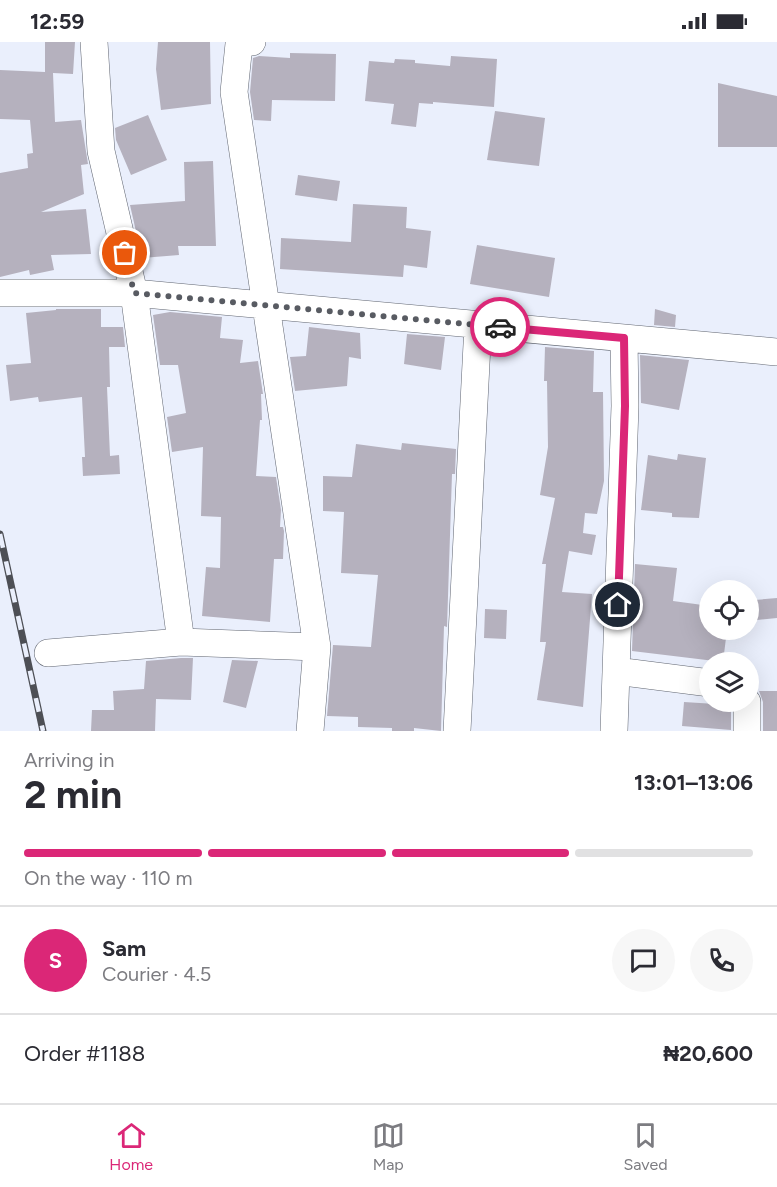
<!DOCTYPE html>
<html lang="en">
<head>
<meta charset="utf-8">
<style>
	:root { --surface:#fff; --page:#f7f7f7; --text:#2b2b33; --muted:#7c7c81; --line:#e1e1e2; --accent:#db2777 }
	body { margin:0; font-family:Figtree,sans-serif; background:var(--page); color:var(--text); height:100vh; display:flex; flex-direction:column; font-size:22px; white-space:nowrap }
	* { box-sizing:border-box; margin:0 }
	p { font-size:20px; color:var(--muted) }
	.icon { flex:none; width:33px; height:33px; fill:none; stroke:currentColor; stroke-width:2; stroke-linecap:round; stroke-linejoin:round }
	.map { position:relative; height:689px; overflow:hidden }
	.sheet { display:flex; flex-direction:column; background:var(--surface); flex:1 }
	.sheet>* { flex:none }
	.fabs { position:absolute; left:699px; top:538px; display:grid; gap:12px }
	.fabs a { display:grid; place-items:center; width:60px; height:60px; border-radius:50%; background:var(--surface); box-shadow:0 6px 24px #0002; font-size:30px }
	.pin { position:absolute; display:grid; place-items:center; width:51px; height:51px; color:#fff; margin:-26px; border:3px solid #fff; border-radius:50%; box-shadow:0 2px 6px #0007 }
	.courier { position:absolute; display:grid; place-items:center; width:60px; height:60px; margin:-30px; border:4px solid #db2777; border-radius:50%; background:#fff; color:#222; box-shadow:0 2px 8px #0007 }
	.overview em { font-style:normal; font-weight:700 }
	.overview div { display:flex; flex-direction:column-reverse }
	.overview { display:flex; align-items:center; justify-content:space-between; height:102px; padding:0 24px }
	h1 { font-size:39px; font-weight:700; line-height:45px }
	.bar { display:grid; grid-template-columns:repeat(4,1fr); gap:9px 6px; align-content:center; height:72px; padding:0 24px }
	.bar i { height:8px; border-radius:4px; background:var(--line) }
	.bar .current { background:var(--accent) }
	.bar p { grid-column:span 4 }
	.line { display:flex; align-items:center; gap:15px; padding:0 24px; border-top:2px solid var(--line) }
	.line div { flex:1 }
	.round { display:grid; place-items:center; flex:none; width:63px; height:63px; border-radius:32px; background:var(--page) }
	.status { display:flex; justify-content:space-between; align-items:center; height:42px; padding:0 30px; background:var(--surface); direction:ltr }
	.status svg { height:16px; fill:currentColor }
	.menu { display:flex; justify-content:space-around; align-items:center; height:84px; border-top:2px solid var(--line); background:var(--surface); font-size:16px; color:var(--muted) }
	.menu a { display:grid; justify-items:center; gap:3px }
	.menu .current { color:var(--accent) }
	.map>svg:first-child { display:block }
	.building { fill:#b5b1be }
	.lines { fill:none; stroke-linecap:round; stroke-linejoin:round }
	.minor-casing { stroke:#616671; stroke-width:28 }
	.minor { stroke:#fff; stroke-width:27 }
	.rail-casing { stroke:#4d4f55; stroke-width:7 }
	.rail { stroke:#eaeffc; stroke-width:4.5; stroke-dasharray:14; stroke-linecap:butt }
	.done { stroke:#585b62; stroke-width:6; stroke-dasharray:0 10.8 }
	.route { stroke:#db2777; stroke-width:8 }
</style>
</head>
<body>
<div class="status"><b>12:59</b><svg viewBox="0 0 49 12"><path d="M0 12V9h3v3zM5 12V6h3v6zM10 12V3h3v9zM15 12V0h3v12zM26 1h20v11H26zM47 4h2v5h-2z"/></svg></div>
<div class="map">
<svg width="777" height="689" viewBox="0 0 777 689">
	<rect width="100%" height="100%" fill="#eaeffc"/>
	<path class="building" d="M45 0H75L73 32 53 31 55 80 81 78 88 122 81 123 84 152 41 170 86 167 91 212 51 213 54 228 30 233 29 228 0 235V131L28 126 27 112 33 111 30 78 0 77V28L45 30Z
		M158 0H210L211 62 161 68 156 27Z
		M290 11 336 12 335 59 272 58 271 79 254 78 250 50 253 16 259 14 290 16Z
		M451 14 497 17 494 65 433 60V62L419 61 416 85 391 82 394 62 365 59 369 19 394 21 395 17 415 18V21L450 24Z
		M718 41 777 54V105H718Z
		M495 69 545 76 539 124 487 118Z
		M148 73 167 118 131 133 116 98 115 86Z
		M213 119 216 204H178L179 213 142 216 130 163 185 159 184 120Z
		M298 133 340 139 337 159 295 153Z
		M353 162 407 165 406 186 431 189 427 226 404 223 403 235 280 227 281 196 351 200Z
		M477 203 555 216 549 255 470 242Z
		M56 267H101V285H123L125 305H109L110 345H107L110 414 119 413 120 432 83 434 82 415H85L82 355 39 360 38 355 10 359 6 323 31 321 26 271 56 268Z
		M655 267 676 273 675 285 654 283Z
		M170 270 222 275 220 296 243 298 240 321 258 319 263 352H261L262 378H260L256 434 276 435 281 468 280 485H283L284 489 283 517H274L270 580 202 574 206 525 220 526 221 475 201 474 203 405 172 410 167 375 186 371 178 323H160L153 273Z
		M309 285 360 291 361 317 349 315 347 344 295 349 290 315 306 314Z
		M407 292 445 295 441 328 404 322Z
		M545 305 594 309 593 350H603L604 439 597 472 585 471 583 491 596 493 592 513 569 509 562 550 592 552 583 665 537 658 546 600H540L546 522H542L555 456 540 453 548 405 547 339H544Z
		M640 313 689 318 679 368 641 361Z
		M402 401 456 407 455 432H452L447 585 444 584 441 689 414 686V689H392V686L358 685V675L327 674 333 603 371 605 378 533 341 531 344 470 323 469V434L352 435 356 402 401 408Z
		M678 412 706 416 699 476 672 475V471L641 468 648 413 677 418Z
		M635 522 677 526 673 559 710 564V588H727L723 620 632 609Z
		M777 556V576L757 578 755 558Z
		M485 567 507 568 506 597 484 596Z
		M181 616H193L191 658 156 657 155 689H91L92 668H114L113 649 144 647 146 619Z
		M232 618 258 619 246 666 223 660Z
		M759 649H777V689H763V660Z
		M684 660 731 663V688L682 684Z"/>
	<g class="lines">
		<defs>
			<path id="minor" d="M94 0 101 109 134 251 181 600 317 605
				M252 0 239 2 234 50 317 605 310 689
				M0 251H134L777 310
				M48 611 181 600
				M616 629 710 641
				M747 660V689
				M457 689 478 283
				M614 689 625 364 624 296"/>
		</defs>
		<use href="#minor" class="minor-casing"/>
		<use href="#minor" class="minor"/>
		<defs>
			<path id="rail" d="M0 492 43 689"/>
		</defs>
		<use href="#rail" class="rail-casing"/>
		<use href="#rail" class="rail"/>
	</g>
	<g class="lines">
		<path class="done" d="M125 211 134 251 500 285"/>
		<path class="route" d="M500 285 624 296 625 364 618 563"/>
	</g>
</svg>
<div class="fabs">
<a><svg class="icon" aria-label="locate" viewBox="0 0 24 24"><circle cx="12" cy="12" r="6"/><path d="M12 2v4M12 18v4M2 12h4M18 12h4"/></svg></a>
<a><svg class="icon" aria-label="layers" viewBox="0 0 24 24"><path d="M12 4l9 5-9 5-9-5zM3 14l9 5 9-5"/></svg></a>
</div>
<div class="pin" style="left:125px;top:211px;background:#ea580c"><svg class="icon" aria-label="bag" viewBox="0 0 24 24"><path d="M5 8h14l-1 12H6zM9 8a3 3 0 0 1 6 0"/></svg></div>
<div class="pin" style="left:618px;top:563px;background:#1f2937"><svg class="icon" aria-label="home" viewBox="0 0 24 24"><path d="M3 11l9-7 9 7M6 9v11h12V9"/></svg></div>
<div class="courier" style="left:500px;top:285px"><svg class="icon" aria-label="car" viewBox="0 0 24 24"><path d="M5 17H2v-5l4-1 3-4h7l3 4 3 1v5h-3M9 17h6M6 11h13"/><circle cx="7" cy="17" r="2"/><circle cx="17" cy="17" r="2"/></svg></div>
</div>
<section class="sheet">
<div class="overview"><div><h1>2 min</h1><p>Arriving in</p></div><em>13:01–13:06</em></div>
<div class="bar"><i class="current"></i><i class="current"></i><i class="current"></i><i></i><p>On the way · 110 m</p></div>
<div class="line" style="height:108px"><b class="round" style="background:var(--accent);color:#fff">S</b><div><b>Sam</b><p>Courier · 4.5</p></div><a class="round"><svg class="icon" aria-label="chat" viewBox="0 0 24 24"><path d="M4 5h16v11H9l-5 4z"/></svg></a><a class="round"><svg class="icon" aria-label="phone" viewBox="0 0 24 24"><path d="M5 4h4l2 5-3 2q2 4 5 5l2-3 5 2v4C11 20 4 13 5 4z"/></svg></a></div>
<div class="line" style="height:78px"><div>Order #1188</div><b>₦20,600</b></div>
</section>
<nav class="menu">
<a class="current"><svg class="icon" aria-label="home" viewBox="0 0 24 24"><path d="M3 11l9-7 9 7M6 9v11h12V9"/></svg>Home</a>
<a><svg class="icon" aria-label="map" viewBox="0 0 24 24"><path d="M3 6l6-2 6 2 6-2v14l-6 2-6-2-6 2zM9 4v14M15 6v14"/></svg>Map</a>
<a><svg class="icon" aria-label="saved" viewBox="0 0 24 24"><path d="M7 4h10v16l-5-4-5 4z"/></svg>Saved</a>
</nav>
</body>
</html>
